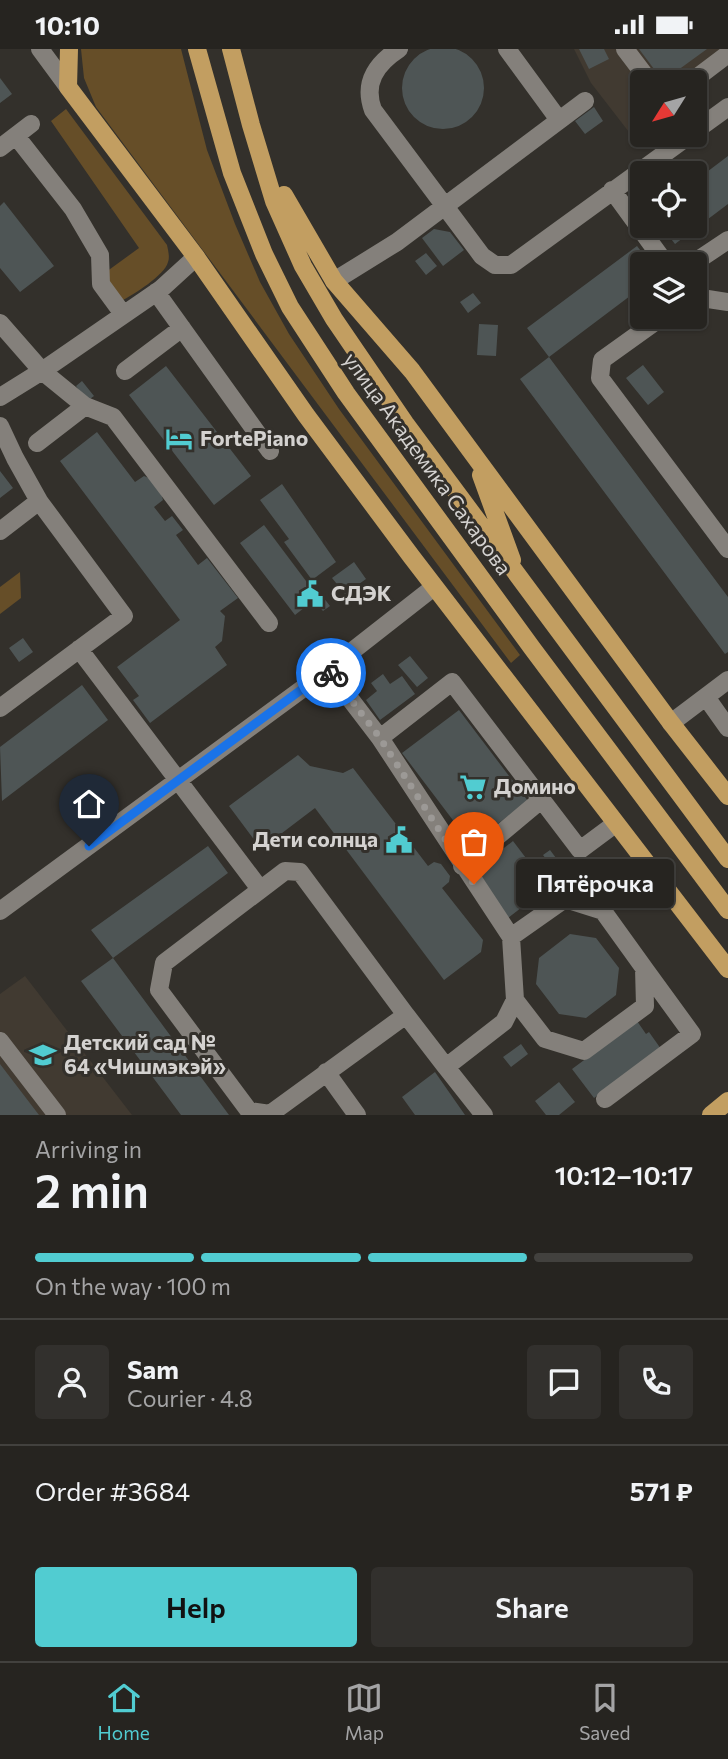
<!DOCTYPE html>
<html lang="en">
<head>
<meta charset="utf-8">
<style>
	:root { --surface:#262420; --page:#32302d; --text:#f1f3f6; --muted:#a4a4a5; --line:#42413e; --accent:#51ccd1 }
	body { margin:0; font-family:Commissioner,sans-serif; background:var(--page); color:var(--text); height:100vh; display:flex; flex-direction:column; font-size:26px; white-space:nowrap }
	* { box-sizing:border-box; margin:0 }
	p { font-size:23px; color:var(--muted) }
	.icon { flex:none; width:38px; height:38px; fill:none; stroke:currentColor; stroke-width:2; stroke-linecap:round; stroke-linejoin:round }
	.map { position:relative; height:1066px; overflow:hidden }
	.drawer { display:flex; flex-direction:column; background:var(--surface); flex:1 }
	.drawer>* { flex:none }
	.needle { width:46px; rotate:233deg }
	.fabs { position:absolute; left:630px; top:21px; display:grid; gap:14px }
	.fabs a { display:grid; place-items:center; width:77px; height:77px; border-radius:7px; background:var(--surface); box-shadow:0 2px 5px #0004,0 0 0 2px var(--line); font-size:35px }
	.pin { position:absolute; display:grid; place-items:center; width:60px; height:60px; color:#fff; margin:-72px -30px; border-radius:50% 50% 50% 0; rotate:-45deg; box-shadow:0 0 7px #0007 }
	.pin .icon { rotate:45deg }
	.courier { position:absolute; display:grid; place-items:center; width:70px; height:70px; margin:-35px; border:5px solid #1a73e8; border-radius:50%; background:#fff; color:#222; box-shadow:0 2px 9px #0007 }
	.bubble { position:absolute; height:49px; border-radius:7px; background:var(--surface); box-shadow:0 2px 5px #0004,0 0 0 2px var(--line); font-size:23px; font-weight:600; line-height:49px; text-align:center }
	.headline em { font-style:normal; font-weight:600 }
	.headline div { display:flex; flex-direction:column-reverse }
	.headline { display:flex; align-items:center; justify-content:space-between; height:119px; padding:0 35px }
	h1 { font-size:46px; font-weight:600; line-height:52px }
	.bar { display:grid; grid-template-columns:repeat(4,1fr); gap:10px 7px; align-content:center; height:84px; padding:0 35px }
	.bar i { height:9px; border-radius:5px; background:var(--line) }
	.bar .on { background:var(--accent) }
	.bar p { grid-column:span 4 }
	.line { display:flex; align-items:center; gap:18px; padding:0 35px; border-top:2px solid var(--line) }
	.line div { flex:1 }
	.round { display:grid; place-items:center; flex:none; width:74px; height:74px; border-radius:7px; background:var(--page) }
	.primary-button { display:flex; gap:14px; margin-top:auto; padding:14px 35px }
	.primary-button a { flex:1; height:80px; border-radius:7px; background:var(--accent); color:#111; font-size:28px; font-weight:600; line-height:80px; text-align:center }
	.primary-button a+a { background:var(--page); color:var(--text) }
	.status { display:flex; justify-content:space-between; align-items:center; height:49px; padding:0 35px; background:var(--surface); direction:ltr }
	.status svg { height:19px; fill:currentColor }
	.menu { display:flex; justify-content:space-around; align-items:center; height:98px; border-top:2px solid var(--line); background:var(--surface); font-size:19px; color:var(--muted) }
	.menu a { display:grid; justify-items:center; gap:4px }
	.menu .on { color:var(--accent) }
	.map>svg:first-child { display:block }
	.built { fill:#413a31 }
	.green { fill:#664e28 }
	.building { fill:#4e5555 }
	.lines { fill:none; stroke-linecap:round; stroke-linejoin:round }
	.minor { stroke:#84807b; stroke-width:18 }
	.major { stroke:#c29e61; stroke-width:18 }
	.done { stroke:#9c9996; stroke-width:7; stroke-dasharray:0 12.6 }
	.route { stroke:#1a73e8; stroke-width:9 }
	.labels { text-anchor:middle; stroke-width:6; stroke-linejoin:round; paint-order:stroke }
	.poi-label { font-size:21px; font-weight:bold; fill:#d4d2d0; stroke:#33302b; text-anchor:start }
	.street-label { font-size:21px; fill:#d4d2d0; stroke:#33302b }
</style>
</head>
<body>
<div class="status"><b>10:10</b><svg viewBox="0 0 49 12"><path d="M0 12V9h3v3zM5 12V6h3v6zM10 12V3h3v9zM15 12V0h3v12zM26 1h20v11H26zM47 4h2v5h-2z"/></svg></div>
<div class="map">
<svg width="728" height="1066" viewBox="0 0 728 1066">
	<rect width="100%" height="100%" fill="#33302b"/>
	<path class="built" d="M574 0H728L695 33H642V78L632 87 591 34Z
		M25 927 132 1066H0V945Z"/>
	<path class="green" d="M81 0H181L207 101 235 175 260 233 289 285 339 360 520 606 511 614 96 58 84 29Z
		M66 60 167 196C168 201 170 208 168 213 165 226 133 246 121 252L115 250 106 223 139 199 51 72Z
		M20 523 21 549 0 565V538Z"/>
	<path class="building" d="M402 39a41 41 0 1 1 82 0a41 41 0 1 1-82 0Z
		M579 0H604L609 10 589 20Z
		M639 0H707L663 32Z
		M0 29 12 45 0 54Z
		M594 58 603 72 585 85 575 72Z
		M728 107V155L675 195 661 177H695V132Z
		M4 153 54 217 20 243 0 219V157Z
		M434 180 450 183 464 201 443 217 422 189Z
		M637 197 651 215H642V238L549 308 527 279Z
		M426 204 437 217 426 226 415 212Z
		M473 244 481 254 468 264 460 253Z
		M479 275 498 276 496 307 477 306Z
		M549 308 728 548V603L725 605 520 330Z
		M643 316 664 343 648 356 626 329Z
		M166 317 251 427 214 456 129 346Z
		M82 332 94 347 87 352 76 337Z
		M97 383 135 433 144 427 151 430 160 441 163 451 154 458 165 472 172 467 183 481 176 486 198 516 207 509 238 549 220 562 225 567 222 592 215 598 227 616 150 674 133 651 139 647 117 618 180 571 60 412Z
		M0 422 13 439 0 449Z
		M282 435 336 513 312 531 284 493 289 490 260 451Z
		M264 476 318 548 295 566 240 494Z
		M354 513 366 530 345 545 332 529Z
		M323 548 330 557 323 562 316 554Z
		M23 589 33 603 19 613 9 599Z
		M410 607 428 629 417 638 398 616Z
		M383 625 390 635 402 627 415 645 380 671 366 651 377 642 371 634Z
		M82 636 108 671 2 752 0 698Z
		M459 661 528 752 471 795 402 704Z
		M298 706 310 717 343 724 353 719 428 817 434 813 441 815 450 827 449 833 442 839 483 891 481 903 444 931 315 759 261 800 229 757Z
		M513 792 548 838 508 869 473 823Z
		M208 797 228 824 113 909 91 881Z
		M550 801 565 821 558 826 543 806Z
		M576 816 582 824 566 837 560 828Z
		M570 885 596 889 619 919 616 946 586 969 559 965 536 935 539 909Z
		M113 909 229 1066H181L81 932Z
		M637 972 646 985 649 983 661 1000 594 1049 572 1020Z
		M521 995 528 1005 511 1018 503 1008Z
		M0 1015 39 1066H0Z
		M435 1023 465 1066H415L402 1048Z
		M559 1033 575 1053 559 1066H546L535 1052Z"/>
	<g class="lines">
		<path class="minor" d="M40 0 68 38
			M399 0C376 15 363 34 373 61L482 207 495 216H511L690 86
			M507 0 559 71
			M625 0 650 33
			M691 33 728 5
			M695 82 728 58
			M16 87 73 160 100 206 101 235 123 265
			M0 99 31 75
			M612 141 666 215
			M695 225 698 211 728 191
			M334 232 397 193 585 52
			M156 243 270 402
			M695 248 728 253
			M662 268 602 311 600 329 728 500
			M0 274 42 322 85 357 113 368 269 574
			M125 322 182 279
			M0 348 42 322 161 240 196 208
			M0 377 15 409 39 452
			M37 394 85 357
			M0 482 39 452 124 567 0 659
			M79 600 260 840
			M328 621 380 689 511 888
			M706 648 728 679
			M671 674 728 631
			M380 689 452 633 580 801 615 775
			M462 817 542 750
			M285 822 300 823 406 966 270 1065 249 1062 159 941 164 914Z
			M565 850 603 862 644 919 645 957 584 1002 545 990 515 951 511 888Z
			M0 862 328 621 434 538
			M406 966 446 1018 504 973 515 951
			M0 992 57 1066
			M446 1018 484 1066
			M326 1023 357 1066
			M605 1050 692 985 644 919"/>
		<path class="major" d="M69 0 68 38 196 208 306 366 411 507 728 920
			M197 0 232 124 264 205 290 258 346 344 532 599 728 861
			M231 0 251 76 274 152 303 217 334 270 405 374 728 810
			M284 146 334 232 412 322 671 674 728 747
			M481 426 512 511
			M711 1066 728 1052"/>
	</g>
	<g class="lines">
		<path class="done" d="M331 624 380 689 474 835"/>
		<path class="route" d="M89 797 328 621 331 624"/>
	</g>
	<defs>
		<symbol id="hotel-bare" viewBox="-9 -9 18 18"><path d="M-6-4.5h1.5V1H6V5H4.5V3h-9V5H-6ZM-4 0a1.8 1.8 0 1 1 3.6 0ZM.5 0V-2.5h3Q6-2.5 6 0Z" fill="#51ccd1" stroke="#33302b" stroke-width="2.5" paint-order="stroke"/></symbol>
		<symbol id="civic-bare" viewBox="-9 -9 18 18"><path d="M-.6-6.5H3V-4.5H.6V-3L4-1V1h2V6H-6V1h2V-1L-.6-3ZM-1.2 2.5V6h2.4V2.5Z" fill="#51ccd1" stroke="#33302b" stroke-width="2.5" paint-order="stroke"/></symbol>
		<symbol id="supermarket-bare" viewBox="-9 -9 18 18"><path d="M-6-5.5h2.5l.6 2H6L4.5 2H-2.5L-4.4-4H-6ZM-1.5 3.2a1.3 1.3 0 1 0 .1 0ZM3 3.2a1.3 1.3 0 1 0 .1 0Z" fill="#51ccd1" stroke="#33302b" stroke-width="2.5" paint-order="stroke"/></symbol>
		<symbol id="school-bare" viewBox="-9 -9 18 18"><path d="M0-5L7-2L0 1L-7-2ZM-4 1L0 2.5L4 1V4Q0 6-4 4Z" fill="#51ccd1" stroke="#33302b" stroke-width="2.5" paint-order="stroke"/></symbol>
	</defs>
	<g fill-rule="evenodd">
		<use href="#hotel-bare" x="160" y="371" width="38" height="38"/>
		<use href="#civic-bare" x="291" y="526" width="38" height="38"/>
		<use href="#supermarket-bare" x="454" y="719" width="38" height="38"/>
		<use href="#civic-bare" x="380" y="772" width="38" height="38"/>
		<use href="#school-bare" x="24" y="987" width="38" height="38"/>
	</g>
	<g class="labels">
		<g class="poi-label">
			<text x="200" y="397">FortePiano</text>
			<text x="331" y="552">СДЭК</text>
			<text x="494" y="745">Домино</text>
			<text x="378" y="798" text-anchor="end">Дети солнца</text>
			<text x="64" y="1001">Детский сад №<tspan x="64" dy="24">64 «Чишмэкэй»</tspan></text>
		</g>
		<g class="street-label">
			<text transform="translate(427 415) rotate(54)" y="7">улица Академика Сахарова</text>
		</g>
	</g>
</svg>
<div class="fabs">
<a><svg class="needle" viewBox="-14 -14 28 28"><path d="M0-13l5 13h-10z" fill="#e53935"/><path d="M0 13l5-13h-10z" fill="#a4a4a5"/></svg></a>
<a><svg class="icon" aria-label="locate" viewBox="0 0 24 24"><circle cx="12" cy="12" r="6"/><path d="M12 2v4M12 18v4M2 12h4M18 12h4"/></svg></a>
<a><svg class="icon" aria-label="layers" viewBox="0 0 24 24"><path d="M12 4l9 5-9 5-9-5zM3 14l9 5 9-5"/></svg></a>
</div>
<div class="pin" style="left:474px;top:835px;background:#ea580c"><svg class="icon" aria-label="bag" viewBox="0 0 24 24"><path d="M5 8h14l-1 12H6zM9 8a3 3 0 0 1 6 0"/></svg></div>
<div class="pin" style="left:89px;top:797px;background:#1f2937"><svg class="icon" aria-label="home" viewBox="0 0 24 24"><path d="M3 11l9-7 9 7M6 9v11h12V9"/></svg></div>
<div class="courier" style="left:331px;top:624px"><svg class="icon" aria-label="bike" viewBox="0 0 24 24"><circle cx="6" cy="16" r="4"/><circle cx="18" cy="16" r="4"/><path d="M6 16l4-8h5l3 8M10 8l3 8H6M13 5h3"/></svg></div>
<div class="bubble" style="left:516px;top:810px;width:158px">Пятёрочка</div>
</div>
<section class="drawer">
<div class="headline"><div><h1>2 min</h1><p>Arriving in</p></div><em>10:12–10:17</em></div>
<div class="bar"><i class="on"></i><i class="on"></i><i class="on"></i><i></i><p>On the way · 100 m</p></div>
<div class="line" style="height:126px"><a class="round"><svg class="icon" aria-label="person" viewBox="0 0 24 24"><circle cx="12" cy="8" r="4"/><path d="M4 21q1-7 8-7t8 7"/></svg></a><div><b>Sam</b><p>Courier · 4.8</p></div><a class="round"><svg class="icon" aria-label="chat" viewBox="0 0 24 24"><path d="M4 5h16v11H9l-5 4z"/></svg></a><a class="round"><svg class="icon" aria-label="phone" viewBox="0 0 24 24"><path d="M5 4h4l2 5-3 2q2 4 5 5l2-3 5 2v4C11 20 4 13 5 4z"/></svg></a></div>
<div class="line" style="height:91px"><div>Order #3684</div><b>571 ₽</b></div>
<div class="primary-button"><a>Help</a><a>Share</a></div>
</section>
<nav class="menu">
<a class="on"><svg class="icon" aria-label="home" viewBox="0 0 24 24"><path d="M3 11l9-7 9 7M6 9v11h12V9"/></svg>Home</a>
<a><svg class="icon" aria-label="map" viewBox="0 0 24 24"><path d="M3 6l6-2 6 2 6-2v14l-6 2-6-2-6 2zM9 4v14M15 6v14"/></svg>Map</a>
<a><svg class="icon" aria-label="saved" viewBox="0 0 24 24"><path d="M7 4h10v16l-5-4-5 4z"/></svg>Saved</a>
</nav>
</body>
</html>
